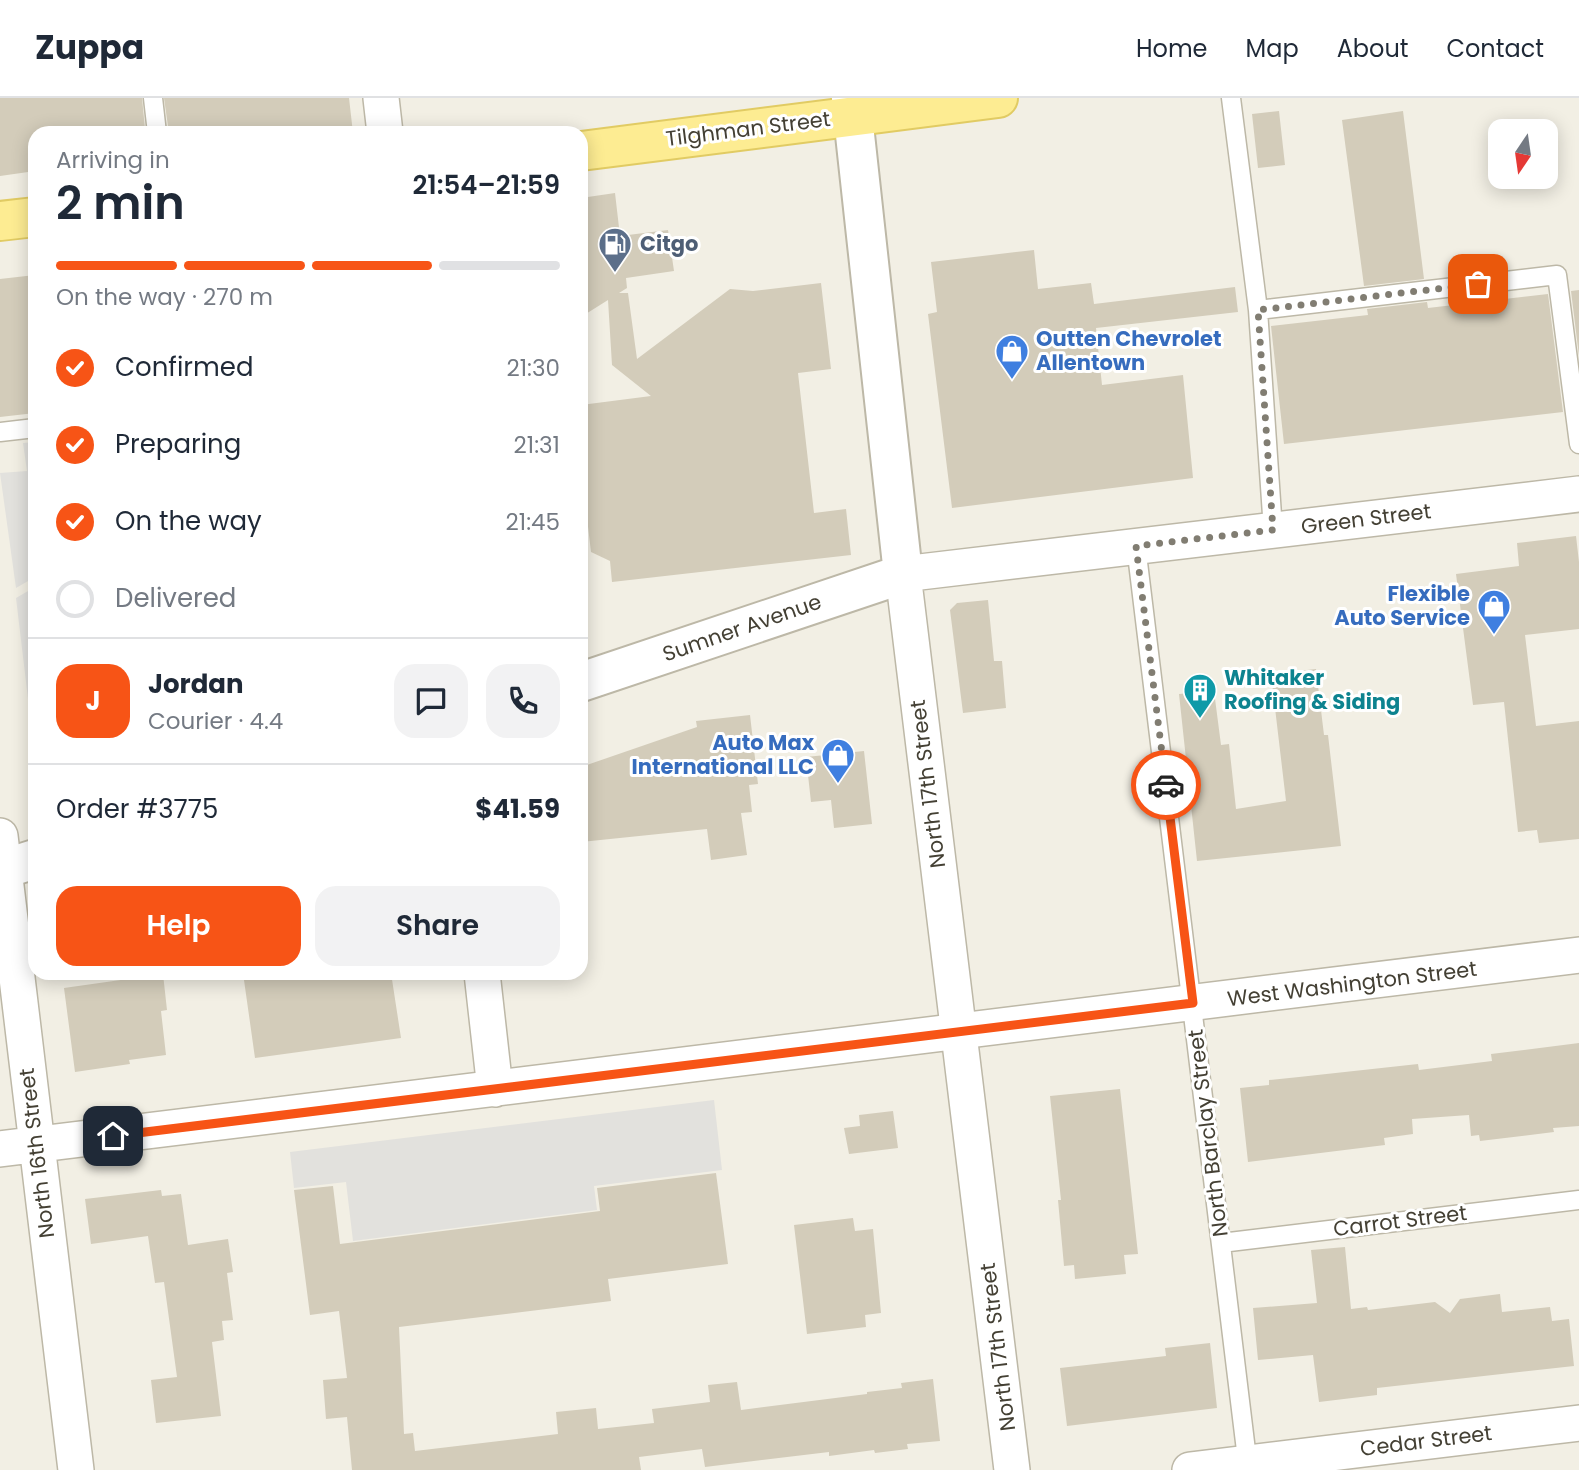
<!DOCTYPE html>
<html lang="en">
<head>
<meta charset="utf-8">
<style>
	:root { --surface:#fff; --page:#f2f2f3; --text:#1f2937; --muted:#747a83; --line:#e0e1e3; --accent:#f75416 }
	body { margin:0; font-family:Poppins,sans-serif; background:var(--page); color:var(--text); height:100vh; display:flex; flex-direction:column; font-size:26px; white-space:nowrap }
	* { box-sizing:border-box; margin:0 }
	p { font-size:23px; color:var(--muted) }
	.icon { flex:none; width:38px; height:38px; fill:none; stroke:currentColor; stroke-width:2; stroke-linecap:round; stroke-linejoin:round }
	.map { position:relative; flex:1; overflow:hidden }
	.details { position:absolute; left:28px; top:28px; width:560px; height:854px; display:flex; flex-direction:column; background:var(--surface); border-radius:21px; box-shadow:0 4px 18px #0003 }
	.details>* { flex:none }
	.needle { width:46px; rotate:193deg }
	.tools { position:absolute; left:1488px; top:21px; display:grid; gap:14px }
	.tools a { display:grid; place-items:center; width:70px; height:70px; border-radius:14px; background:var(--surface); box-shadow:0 4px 18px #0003; font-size:35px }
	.pin { position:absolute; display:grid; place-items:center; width:60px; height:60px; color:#fff; margin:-30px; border-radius:14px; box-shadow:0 4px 10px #0006 }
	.courier { position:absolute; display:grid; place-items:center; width:70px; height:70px; margin:-35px; border:5px solid #f75416; border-radius:50%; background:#fff; color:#222; box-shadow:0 2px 9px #0007 }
	.overview em { font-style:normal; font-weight:600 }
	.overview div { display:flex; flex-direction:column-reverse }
	.overview { display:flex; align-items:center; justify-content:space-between; height:119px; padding:0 28px }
	h1 { font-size:46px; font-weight:600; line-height:52px }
	.bar { display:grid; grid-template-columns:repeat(4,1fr); gap:10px 7px; align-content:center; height:84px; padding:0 28px }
	.bar i { height:9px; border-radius:5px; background:var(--line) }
	.bar .active { background:var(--accent) }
	.bar p { grid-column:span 4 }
	.line { display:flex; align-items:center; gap:18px; padding:0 28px; border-top:2px solid var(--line) }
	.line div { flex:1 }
	.round { display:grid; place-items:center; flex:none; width:74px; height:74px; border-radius:21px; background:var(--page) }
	ol { padding:0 28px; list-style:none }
	li { display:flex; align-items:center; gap:21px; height:77px }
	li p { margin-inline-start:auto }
	li .icon { padding:7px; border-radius:50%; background:var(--accent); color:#fff; stroke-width:4 }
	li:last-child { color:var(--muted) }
	li i { width:38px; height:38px; border:4px solid var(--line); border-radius:50% }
	.cta { display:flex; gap:14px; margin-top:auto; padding:14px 28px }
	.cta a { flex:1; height:80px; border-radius:21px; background:var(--accent); color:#fff; font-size:28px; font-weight:600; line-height:80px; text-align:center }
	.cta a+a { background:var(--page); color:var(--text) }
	header { display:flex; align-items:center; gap:42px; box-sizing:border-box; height:98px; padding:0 35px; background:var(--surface); border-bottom:2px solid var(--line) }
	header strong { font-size:33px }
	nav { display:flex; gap:38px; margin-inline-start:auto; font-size:24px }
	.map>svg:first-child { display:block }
	.parking { fill:#e2e1dd }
	.building { fill:#d3ccba }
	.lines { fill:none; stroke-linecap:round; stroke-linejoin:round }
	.service-casing { stroke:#bdb8a7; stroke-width:21 }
	.minor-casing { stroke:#bdb8a7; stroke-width:38 }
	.tertiary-casing { stroke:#bdb8a7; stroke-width:42 }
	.primary-casing { stroke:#e1cb63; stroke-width:42 }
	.service { stroke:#fff; stroke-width:18 }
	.minor { stroke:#fff; stroke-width:35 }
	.tertiary { stroke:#fff; stroke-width:38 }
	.primary { stroke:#fdec92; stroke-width:38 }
	.done { stroke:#817d72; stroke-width:7; stroke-dasharray:0 12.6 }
	.route { stroke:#f75416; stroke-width:9 }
	.labels { text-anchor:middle; stroke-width:6; stroke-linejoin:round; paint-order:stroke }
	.street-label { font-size:21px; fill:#444034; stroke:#fff }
	.service-label { font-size:21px; font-weight:bold; fill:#4e5e75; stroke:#fff; text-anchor:start }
	.shop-label { font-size:21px; font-weight:bold; fill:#366cbe; stroke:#fff; text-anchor:end }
	.culture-label { font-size:21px; font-weight:bold; fill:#0d838f; stroke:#fff; text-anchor:start }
</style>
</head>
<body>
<header>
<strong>Zuppa</strong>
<nav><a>Home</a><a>Map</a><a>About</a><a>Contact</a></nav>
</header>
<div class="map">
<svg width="1579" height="1372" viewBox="0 0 1579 1372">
	<rect width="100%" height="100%" fill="#f2efe4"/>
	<path class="parking" d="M35 344V479L16 490 0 375 27 373 23 345Z
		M35 489V625L31 626 16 500Z
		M714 1002 722 1072 594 1088 597 1112 353 1143 346 1084 294 1090 290 1054Z"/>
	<path class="building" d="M0 0H142L145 31 113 35H35V73L0 78Z
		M164 0H349L353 35H172L171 28H168Z
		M1279 13 1285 67 1258 70 1252 16Z
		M1403 13 1424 181 1364 188 1342 22Z
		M615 95 620 138 668 132 674 173 626 180 627 190 619 195H628L637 261 730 191 753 193 821 185 831 271 798 275 814 415 846 411 851 457 612 484 610 463 591 454 585 403 581 404V307L651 298 612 267 608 202 581 219V100Z
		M1034 152 1038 191 1091 185 1094 206 1235 189 1238 214 1096 230 1102 287 1183 277 1193 380 952 410 928 216 937 214 931 164Z
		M35 177V315L0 319V181Z
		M1579 192V258L1571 193Z
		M1548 196 1563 314 1284 346 1271 228 1368 217 1367 211 1427 204 1428 210Z
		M1576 438 1579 464V531L1525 537 1536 628 1579 623V741L1539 745 1537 732 1518 734 1504 604 1473 607 1456 476 1519 468 1517 445Z
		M988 502 994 563H1002L1006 610 963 615 950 512 957 505Z
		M1316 571 1324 637H1328L1341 748 1197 763 1179 596 1214 593 1221 647 1229 646 1236 711 1286 703 1271 576Z
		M750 617 758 686 749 687 752 714 741 715 747 757 711 762 707 731 581 744V669L697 629 696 623Z
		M864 653 872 726 834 730 831 702 811 704 806 659Z
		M243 875H391L401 940 255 960Z
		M163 876 167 912 161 913 166 957 129 962 130 966 75 974 64 890Z
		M1579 945V1028L1553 1030 1554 1034 1480 1043 1479 1037 1471 1038 1469 1017 1412 1021 1413 1036 1384 1040 1385 1047 1248 1064 1240 990 1269 987V982L1299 979 1418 966 1419 972 1492 963 1491 956Z
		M1120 991 1138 1156 1124 1157 1126 1176 1075 1181 1074 1167 1064 1168 1058 1102H1061L1050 998Z
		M893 1013 898 1050 849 1056 844 1030 860 1028 859 1017Z
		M716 1075 728 1166 608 1181 611 1203 399 1229 404 1336 413 1335 415 1353 558 1336 556 1314 596 1310 598 1331 654 1325 652 1311 710 1304 708 1287 737 1284 741 1312 867 1296V1294L902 1290 901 1285 933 1281 940 1343 907 1346 908 1351 875 1355 874 1352 829 1358V1354L705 1369 702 1351 639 1359 641 1372H352L347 1319 326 1321 323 1282 347 1280 339 1213 310 1217 294 1092 333 1088 340 1146 600 1113 597 1090Z
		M161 1092 162 1098 181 1096 188 1147 228 1141 233 1174 227 1175 233 1222 222 1223 224 1242 212 1244 221 1318 156 1325 151 1282 177 1279 164 1184 155 1185 148 1138 91 1146 85 1101Z
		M853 1120 855 1133 873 1131 881 1215 865 1217 866 1229 807 1236 794 1127Z
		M1345 1149 1351 1211 1367 1209 1368 1212 1435 1204 1450 1215 1460 1201 1500 1196 1502 1214 1550 1209 1552 1223 1569 1221 1574 1268 1377 1290V1297L1319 1304 1313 1257 1258 1262 1253 1210 1317 1205 1311 1152Z
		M1210 1245 1217 1310 1067 1328 1060 1270 1166 1258 1165 1250Z"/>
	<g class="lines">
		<defs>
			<path id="service" d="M153 0 157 35
				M1231 0 1258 212 1273 432
				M1258 212 1557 177 1579 346
				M0 334 35 330
				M1136 448 1248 1369
				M1221 1145 1579 1102"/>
			<path id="minor" d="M381 0 385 35
				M0 738 76 1372
				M482 875 495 991
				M0 1051 1579 857
				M1012 1372 903 476 1579 396
				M1190 1372 1579 1325"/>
			<path id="tertiary" d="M581 584 903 476 851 0
				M0 772 35 761"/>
			<path id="primary" d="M581 53 998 0
				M0 123 35 119"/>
		</defs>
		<use href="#service" class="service-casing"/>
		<use href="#minor" class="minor-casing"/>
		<use href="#tertiary" class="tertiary-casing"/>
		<use href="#primary" class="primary-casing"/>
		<use href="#service" class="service"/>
		<use href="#minor" class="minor"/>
		<use href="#tertiary" class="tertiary"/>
		<use href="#primary" class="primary"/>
	</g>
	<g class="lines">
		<path class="done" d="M1166 687 1136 448 1273 432 1258 212 1478 186"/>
		<path class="route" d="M113 1038 1193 905 1166 687"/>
	</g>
	<defs>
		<symbol id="fuel-pin" viewBox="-11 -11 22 30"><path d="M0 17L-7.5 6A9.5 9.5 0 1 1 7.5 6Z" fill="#5c6f8a" stroke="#fff"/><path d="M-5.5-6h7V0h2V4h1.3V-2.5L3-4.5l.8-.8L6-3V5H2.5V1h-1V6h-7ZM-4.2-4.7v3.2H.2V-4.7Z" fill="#fff"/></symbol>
		<symbol id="shop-pin" viewBox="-11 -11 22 30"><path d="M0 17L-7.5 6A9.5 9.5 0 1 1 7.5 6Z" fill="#3f7fe0" stroke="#fff"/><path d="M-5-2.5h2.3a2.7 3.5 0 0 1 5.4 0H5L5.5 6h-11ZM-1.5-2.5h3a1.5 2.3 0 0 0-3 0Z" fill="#fff"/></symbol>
		<symbol id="building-pin" viewBox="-11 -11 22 30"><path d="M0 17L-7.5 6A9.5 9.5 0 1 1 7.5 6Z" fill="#0f9aa8" stroke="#fff"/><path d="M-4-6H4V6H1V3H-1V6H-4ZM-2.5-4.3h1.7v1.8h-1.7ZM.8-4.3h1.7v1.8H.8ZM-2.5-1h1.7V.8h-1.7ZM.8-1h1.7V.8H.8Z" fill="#fff"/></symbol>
	</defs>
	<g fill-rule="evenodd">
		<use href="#fuel-pin" x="596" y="127" width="38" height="52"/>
		<use href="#shop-pin" x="993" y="234" width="38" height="52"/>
		<use href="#shop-pin" x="1475" y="489" width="38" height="52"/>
		<use href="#building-pin" x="1181" y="573" width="38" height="52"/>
		<use href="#shop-pin" x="819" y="638" width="38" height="52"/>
	</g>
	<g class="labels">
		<g class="street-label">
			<text transform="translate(748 31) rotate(-7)" y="7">Tilghman Street</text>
			<text transform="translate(1366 421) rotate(-7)" y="7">Green Street</text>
			<text transform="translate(742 530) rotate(-19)" y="7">Sumner Avenue</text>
			<text transform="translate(928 686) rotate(-97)" y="7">North 17th Street</text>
			<text transform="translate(1352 886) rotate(-7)" y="7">West Washington Street</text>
			<text transform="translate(1208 1035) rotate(-97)" y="7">North Barclay Street</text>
			<text transform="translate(37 1055) rotate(-97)" y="7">North 16th Street</text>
			<text transform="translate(1400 1123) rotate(-7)" y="7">Carrot Street</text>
			<text transform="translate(998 1249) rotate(-97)" y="7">North 17th Street</text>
			<text transform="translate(1426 1343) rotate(-7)" y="7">Cedar Street</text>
		</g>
		<g class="service-label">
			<text x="640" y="153">Citgo</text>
		</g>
		<g class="shop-label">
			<text x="1036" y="248" text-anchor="start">Outten Chevrolet<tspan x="1036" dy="24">Allentown</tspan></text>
			<text x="1470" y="503">Flexible<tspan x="1470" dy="24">Auto Service</tspan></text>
			<text x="814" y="652">Auto Max<tspan x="814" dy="24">International LLC</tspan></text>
		</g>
		<g class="culture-label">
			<text x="1224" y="587">Whitaker<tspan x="1224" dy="24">Roofing &amp; Siding</tspan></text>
		</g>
	</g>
</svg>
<div class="tools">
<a><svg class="needle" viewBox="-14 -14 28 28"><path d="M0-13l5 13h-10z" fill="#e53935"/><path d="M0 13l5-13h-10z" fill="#747a83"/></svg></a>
</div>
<div class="pin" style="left:1478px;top:186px;background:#ea580c"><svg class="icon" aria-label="bag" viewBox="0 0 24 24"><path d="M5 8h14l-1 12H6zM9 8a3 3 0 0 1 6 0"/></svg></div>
<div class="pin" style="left:113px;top:1038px;background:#1f2937"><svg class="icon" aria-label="home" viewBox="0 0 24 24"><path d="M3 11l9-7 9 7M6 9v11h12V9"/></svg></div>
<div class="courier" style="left:1166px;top:687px"><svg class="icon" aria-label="car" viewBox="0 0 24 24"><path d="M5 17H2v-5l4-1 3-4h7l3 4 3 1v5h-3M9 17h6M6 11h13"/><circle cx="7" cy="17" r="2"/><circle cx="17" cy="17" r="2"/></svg></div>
<section class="details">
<div class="overview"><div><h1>2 min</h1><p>Arriving in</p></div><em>21:54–21:59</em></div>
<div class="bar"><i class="active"></i><i class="active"></i><i class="active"></i><i></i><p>On the way · 270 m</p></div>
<ol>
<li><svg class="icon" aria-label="check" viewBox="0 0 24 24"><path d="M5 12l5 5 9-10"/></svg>Confirmed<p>21:30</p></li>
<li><svg class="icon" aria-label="check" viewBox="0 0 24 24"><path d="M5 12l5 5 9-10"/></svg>Preparing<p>21:31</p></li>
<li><svg class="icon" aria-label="check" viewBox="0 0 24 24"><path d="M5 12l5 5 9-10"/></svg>On the way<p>21:45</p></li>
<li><i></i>Delivered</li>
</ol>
<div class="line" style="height:126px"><b class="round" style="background:var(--accent);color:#fff">J</b><div><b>Jordan</b><p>Courier · 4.4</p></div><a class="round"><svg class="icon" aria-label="chat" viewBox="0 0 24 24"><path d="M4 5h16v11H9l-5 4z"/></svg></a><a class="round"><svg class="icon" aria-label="phone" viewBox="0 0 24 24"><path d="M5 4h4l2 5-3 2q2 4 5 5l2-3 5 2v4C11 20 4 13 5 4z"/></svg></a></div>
<div class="line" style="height:91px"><div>Order #3775</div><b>$41.59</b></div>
<div class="cta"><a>Help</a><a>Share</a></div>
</section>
</div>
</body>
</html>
